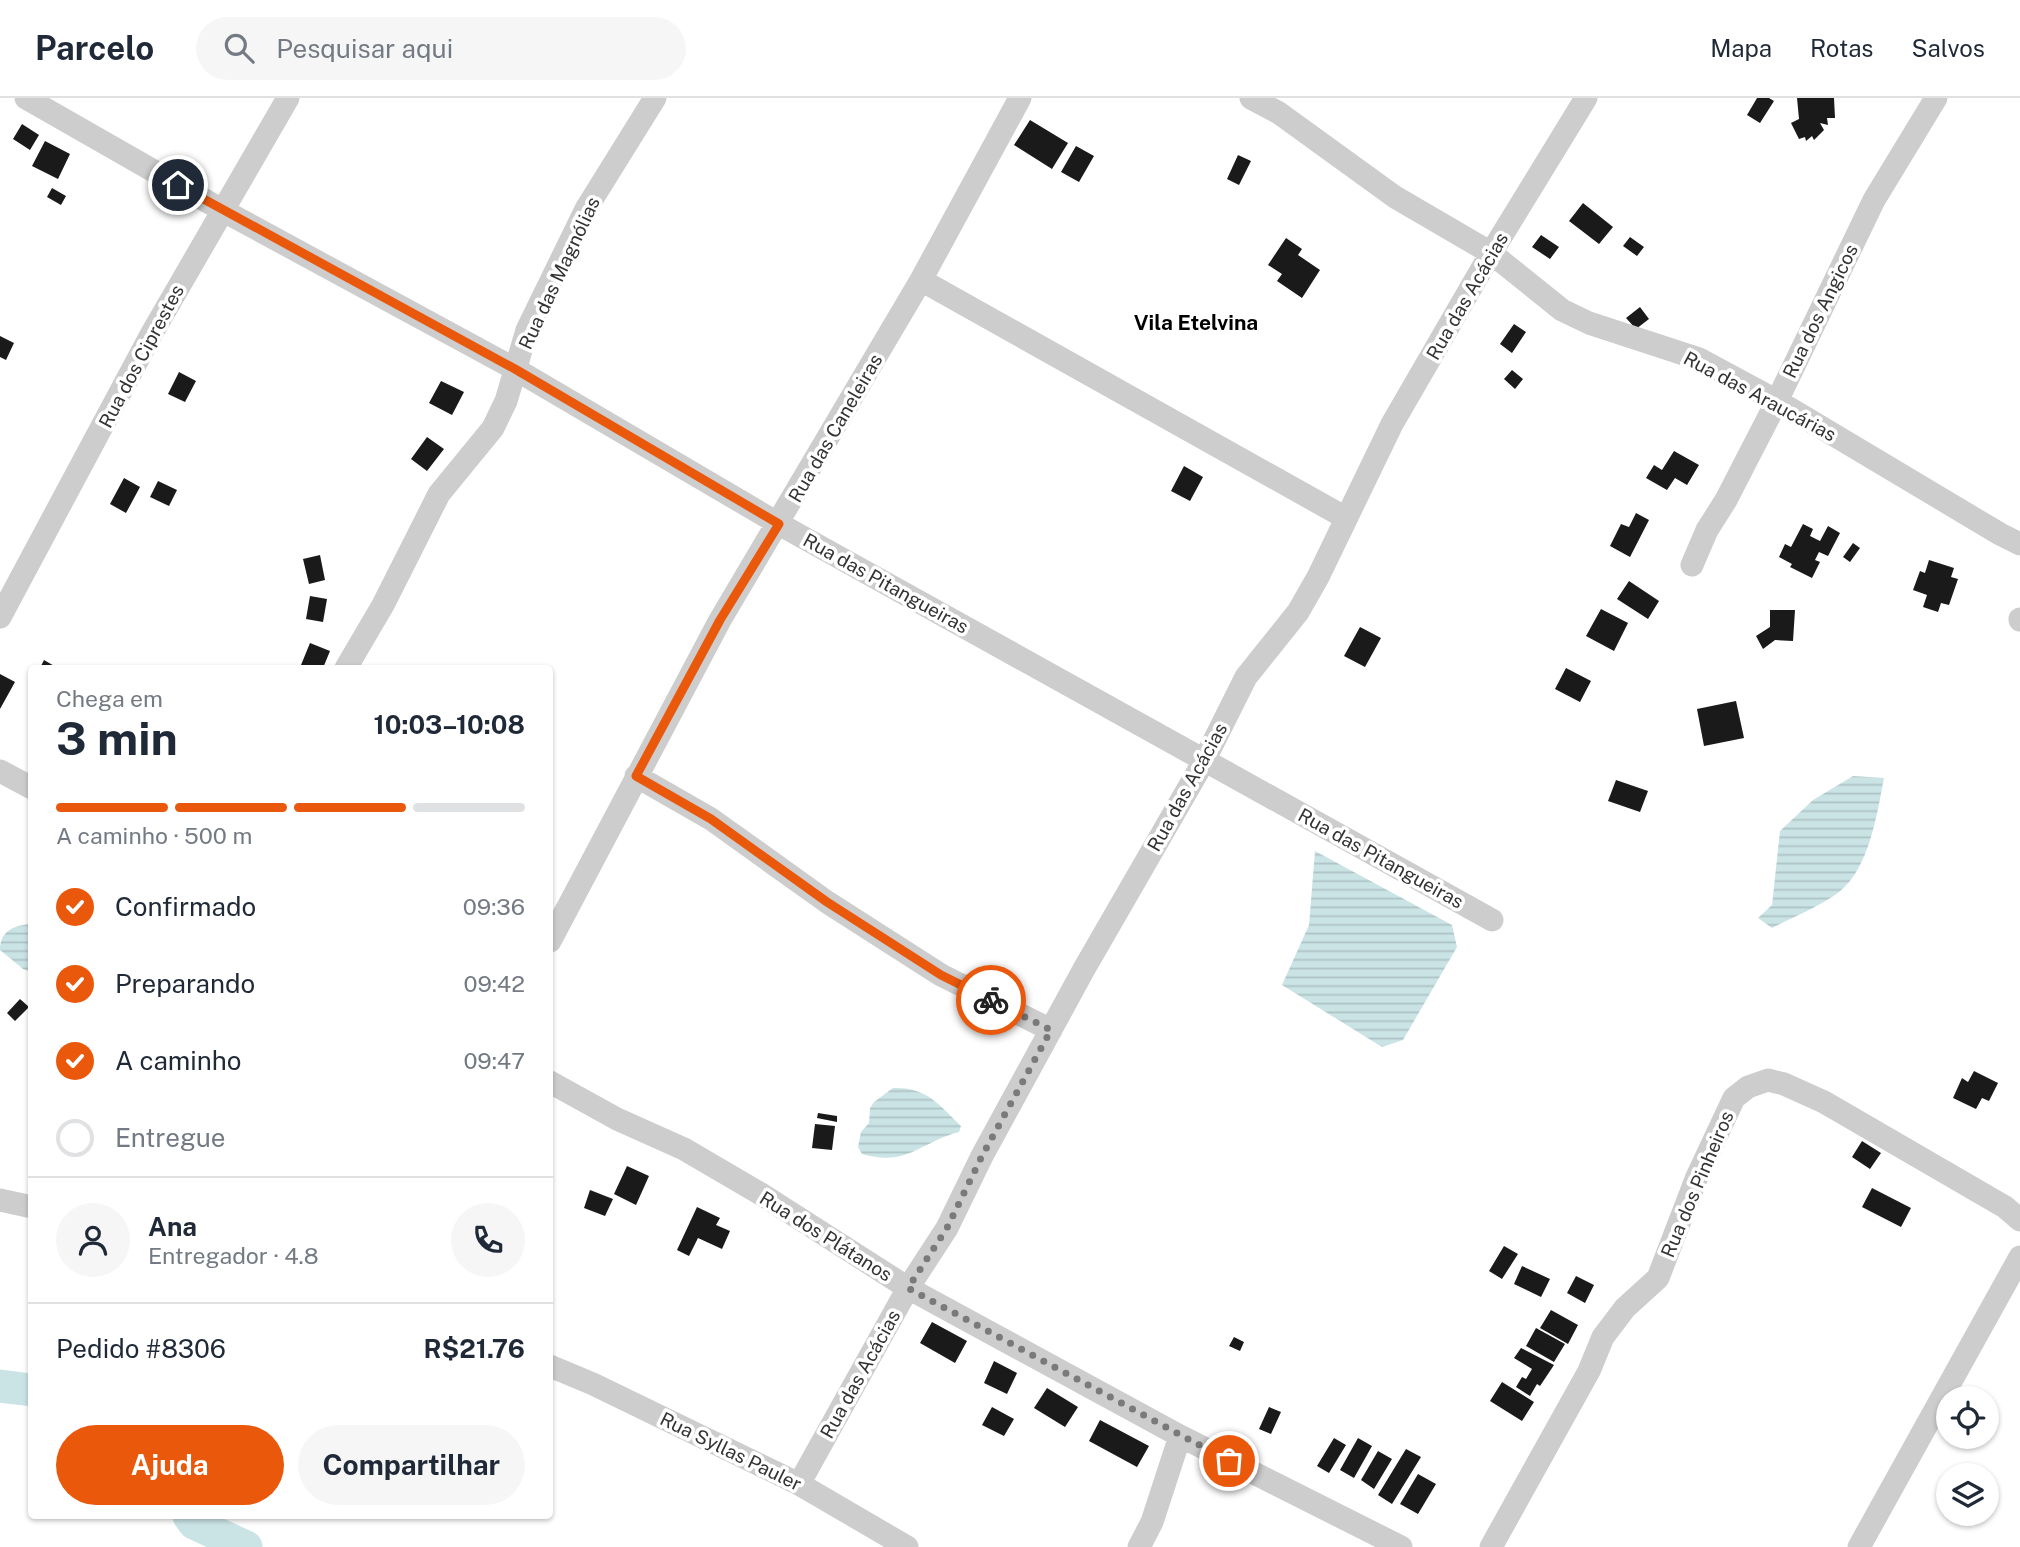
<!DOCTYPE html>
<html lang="pt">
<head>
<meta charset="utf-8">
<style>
	:root { --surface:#fff; --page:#f6f6f7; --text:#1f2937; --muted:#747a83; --line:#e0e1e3; --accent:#ea580c }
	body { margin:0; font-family:"Public Sans",sans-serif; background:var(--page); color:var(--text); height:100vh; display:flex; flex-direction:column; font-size:26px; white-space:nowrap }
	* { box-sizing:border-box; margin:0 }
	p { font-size:23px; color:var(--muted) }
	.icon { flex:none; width:38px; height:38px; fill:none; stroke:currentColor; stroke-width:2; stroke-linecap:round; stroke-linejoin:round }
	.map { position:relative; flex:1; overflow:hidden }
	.side { position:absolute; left:28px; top:567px; width:525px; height:854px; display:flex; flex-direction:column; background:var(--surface); border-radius:7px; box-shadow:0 2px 5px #0004 }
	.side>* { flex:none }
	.buttons { position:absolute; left:1936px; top:1288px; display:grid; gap:14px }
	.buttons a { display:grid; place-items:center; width:63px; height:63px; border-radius:50%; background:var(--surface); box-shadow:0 2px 5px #0004; font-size:35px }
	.pin { position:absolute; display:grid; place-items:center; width:60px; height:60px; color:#fff; margin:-30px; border:4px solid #fff; border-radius:50%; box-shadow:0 2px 7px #0007 }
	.courier { position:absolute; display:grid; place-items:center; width:70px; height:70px; margin:-35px; border:5px solid #ea580c; border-radius:50%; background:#fff; color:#222; box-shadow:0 2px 9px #0007 }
	.head em { font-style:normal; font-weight:700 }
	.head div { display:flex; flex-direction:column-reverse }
	.head { display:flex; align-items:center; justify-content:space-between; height:119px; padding:0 28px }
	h1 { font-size:46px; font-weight:700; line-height:52px }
	.bar { display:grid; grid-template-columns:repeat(4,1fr); gap:10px 7px; align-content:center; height:84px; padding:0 28px }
	.bar i { height:9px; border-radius:5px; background:var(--line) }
	.bar .current { background:var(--accent) }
	.bar p { grid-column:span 4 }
	.line { display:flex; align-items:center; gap:18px; padding:0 28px; border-top:2px solid var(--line) }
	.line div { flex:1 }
	.round { display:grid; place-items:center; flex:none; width:74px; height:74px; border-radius:37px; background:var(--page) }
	ol { padding:0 28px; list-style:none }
	li { display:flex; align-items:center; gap:21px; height:77px }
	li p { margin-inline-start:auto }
	li .icon { padding:7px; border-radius:50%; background:var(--accent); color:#fff; stroke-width:4 }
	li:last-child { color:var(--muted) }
	li i { width:38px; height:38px; border:4px solid var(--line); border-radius:50% }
	.action { display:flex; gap:14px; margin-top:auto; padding:14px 28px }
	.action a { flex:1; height:80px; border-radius:42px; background:var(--accent); color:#fff; font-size:28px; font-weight:700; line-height:80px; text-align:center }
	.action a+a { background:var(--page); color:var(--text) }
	header { display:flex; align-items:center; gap:42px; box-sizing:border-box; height:98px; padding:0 35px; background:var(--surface); border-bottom:2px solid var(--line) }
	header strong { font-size:33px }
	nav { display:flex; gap:38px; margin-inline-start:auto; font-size:24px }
	.search { width:490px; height:63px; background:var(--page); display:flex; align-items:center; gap:18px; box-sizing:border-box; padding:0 24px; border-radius:38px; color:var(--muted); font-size:26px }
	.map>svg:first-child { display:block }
	.water { fill:url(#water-rules) }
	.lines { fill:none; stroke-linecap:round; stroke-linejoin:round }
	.river { stroke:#cae3e5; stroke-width:33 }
	.building { fill:#1a1a1a }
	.street { stroke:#cdcdcd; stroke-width:23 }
	.done { stroke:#7a7a7a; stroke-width:7; stroke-dasharray:0 12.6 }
	.route { stroke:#ea580c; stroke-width:9 }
	.labels { text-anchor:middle; stroke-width:7; stroke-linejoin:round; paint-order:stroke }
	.street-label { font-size:19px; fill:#333; stroke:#fff }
	.neighbourhood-label { font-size:21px; font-weight:bold; fill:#000; stroke:#fff }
</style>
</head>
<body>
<header>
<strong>Parcelo</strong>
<div class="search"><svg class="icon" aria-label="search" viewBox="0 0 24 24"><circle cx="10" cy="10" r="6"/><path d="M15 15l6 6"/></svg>Pesquisar aqui</div>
<nav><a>Mapa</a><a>Rotas</a><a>Salvos</a></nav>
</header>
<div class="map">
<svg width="2020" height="1449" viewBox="0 0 2020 1449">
	<defs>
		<pattern id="water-rules" width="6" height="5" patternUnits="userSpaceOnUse" patternTransform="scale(1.75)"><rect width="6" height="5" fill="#cae3e5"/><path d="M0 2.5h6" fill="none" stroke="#aec3c5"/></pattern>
	</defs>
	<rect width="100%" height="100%" fill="#fff"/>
	<path class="water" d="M1853 678 1884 680C1877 716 1869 771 1839 794 1819 809 1793 819 1772 830L1758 820 1772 807 1780 733 1813 702Z
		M1315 753 1452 827 1457 849 1403 942 1382 949 1282 887 1309 827Z
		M31 826H32L31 874 23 871 0 852C0 833 14 827 31 826Z
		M893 990C927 989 938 1006 961 1028L959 1034C920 1044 908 1069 862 1056L858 1049 861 1034 869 1025 870 1010 874 1004Z"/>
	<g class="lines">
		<path class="river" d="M0 1288 32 1292
			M189 1418 194 1425 246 1449"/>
	</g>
	<path class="building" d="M1757 0H1769L1774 3 1760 25 1747 17Z
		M1797 0H1834L1835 20H1827L1828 27 1820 25 1824 32 1814 42 1812 38 1806 43 1805 39 1799 41 1791 25 1799 21Z
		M1030 22 1068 45 1052 71 1014 47Z
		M22 26 39 37 30 52 13 41Z
		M45 43 70 56 58 81 32 68Z
		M1076 48 1094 58 1079 84 1061 74Z
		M1238 57 1251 63 1239 87 1227 81Z
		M52 90 66 98 61 107 47 99Z
		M1583 105 1613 129 1599 146 1569 123Z
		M1541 137 1559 149 1550 161 1532 149Z
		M1630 139 1644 149 1637 158 1623 148Z
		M1286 140 1302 151 1298 157 1320 172 1302 200 1277 183 1282 176 1268 167Z
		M1640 209 1649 221 1636 231 1626 220Z
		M1514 226 1526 234 1512 255 1500 246Z
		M0 238 14 245 6 262 0 259Z
		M1512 272 1523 281 1515 291 1504 281Z
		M179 274 196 283 185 304 168 296Z
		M441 283 464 294 452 317 429 305Z
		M427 339 444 351 427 373 411 361Z
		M1674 353 1699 367 1687 387 1675 380 1667 392 1646 380 1654 367 1662 372Z
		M1184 368 1203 379 1190 403 1171 393Z
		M124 380 140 389 126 415 110 406Z
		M158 383 177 392 169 408 150 399Z
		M1636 415 1649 422 1630 459 1610 448 1621 426 1629 429Z
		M1803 426 1813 431 1810 438 1820 443 1828 428 1840 435 1828 458 1819 454 1815 462 1820 464 1812 480 1790 469 1792 466 1779 459 1785 446 1791 449Z
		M1853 445 1860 450 1850 464 1843 459Z
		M320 457 325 482 309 486 303 461Z
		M1929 462 1954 470 1951 479 1958 481 1949 507 1941 505 1938 514 1923 509 1927 497 1913 492 1920 473 1925 475Z
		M1629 483 1659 503 1648 521 1617 501Z
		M310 498 327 501 323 524 306 521Z
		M1601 511 1628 525 1614 553 1586 538Z
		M1770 512H1795L1793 543 1775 542 1763 551 1756 538 1770 529Z
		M1360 529 1381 540 1365 569 1344 558Z
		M310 545 330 553 323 570H310L301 567Z
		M44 562 56 569 55 570H40Z
		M1566 570 1591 583 1580 604 1555 591Z
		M0 576 15 584 0 611Z
		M1736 603 1744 640 1704 648 1697 611Z
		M1616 682 1648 693 1640 714 1608 703Z
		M20 901 29 909 15 923 7 915Z
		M1974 973 1998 985 1989 1003 1982 1000 1976 1011 1953 1000 1962 980 1968 984Z
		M818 1015 837 1018V1024L817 1020Z
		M815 1026 835 1028 832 1052 812 1050Z
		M1862 1043 1881 1055 1870 1071 1852 1059Z
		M627 1068 649 1078 636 1107 614 1096Z
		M1872 1090 1911 1110 1901 1129 1862 1109Z
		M590 1092 613 1101 605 1118 584 1110Z
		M697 1109 720 1120 716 1127 730 1133 722 1151 698 1140 689 1158 677 1152Z
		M1504 1148 1518 1156 1502 1181 1489 1173Z
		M1522 1168 1550 1181 1541 1199 1514 1186Z
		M1576 1178 1594 1187 1585 1205 1567 1195Z
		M1551 1212 1578 1227 1568 1246 1540 1230Z
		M932 1224 967 1243 955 1265 920 1245Z
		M1536 1230 1565 1246 1554 1264 1526 1248Z
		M1234 1239 1244 1244 1240 1253 1229 1248Z
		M1521 1250 1554 1267 1540 1288 1537 1286 1530 1298 1516 1289 1522 1279 1526 1281 1532 1271 1514 1260Z
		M994 1263 1017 1275 1007 1296 984 1285Z
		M1502 1284 1534 1304 1522 1323 1490 1303Z
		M1047 1290 1078 1309 1065 1329 1034 1310Z
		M992 1309 1014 1321 1004 1338 982 1327Z
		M1269 1309 1281 1314 1271 1336 1259 1331Z
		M1100 1322 1149 1348 1137 1369 1089 1343Z
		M1334 1340 1346 1347 1329 1375 1317 1368Z
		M1358 1340 1372 1348 1354 1380 1340 1372Z
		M1406 1351 1421 1359 1392 1406 1378 1397Z
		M1378 1353 1392 1361 1374 1391 1361 1382Z
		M1418 1376 1436 1386 1418 1416 1400 1406Z"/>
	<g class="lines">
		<path class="street" d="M26 0 222 112 515 271 779 426 1492 822
			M1251 0 1279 15 1395 99 1491 155 1562 212 1589 225 1699 261 1777 303 2000 436 2020 446
			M921 182 1346 420
			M1692 467 1707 432 1726 402 1777 303 1874 102 1936 0
			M0 519 152 235 288 0
			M2020 522V521
			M346 570 383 507 439 396 493 330 506 303 527 232 586 111 655 0
			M0 673 32 690
			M636 678 711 721 827 804 941 877 1051 932
			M550 843 720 522 921 182 1020 0
			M550 984 617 1021 684 1051 761 1096 908 1190 1180 1338 1401 1449
			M0 1102 32 1109
			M550 1268 593 1286 799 1386 907 1449
			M799 1386 908 1190 947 1130 982 1058 1084 871 1204 663 1246 579 1298 514 1318 479 1392 326 1491 155 1586 0
			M1139 1449 1152 1424 1180 1338
			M1491 1449 1589 1273 1603 1239 1625 1210 1658 1180 1696 1081 1734 1000 1748 989 1768 982 1784 986 1824 1004 2005 1109 2020 1122
			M1859 1449 2020 1159"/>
	</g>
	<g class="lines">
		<path class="done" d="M991 902 1051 932 982 1058 947 1130 908 1190 1229 1363"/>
		<path class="route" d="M178 87 515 271 779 426 720 522 636 678 711 721 827 804 941 877 991 902"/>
	</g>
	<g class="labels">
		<g class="street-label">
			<text transform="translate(559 175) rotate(-65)" y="7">Rua das Magnólias</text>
			<text transform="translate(1467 198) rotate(-60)" y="7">Rua das Acácias</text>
			<text transform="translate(1820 213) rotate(-64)" y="7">Rua dos Angicos</text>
			<text transform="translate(141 258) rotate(-62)" y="7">Rua dos Ciprestes</text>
			<text transform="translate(1760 298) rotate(28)" y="7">Rua das Araucárias</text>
			<text transform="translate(835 330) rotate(-60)" y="7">Rua das Caneleiras</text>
			<text transform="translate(886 485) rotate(29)" y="7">Rua das Pitangueiras</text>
			<text transform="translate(1187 689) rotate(-61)" y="7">Rua das Acácias</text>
			<text transform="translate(1381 760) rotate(29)" y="7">Rua das Pitangueiras</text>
			<text transform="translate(1697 1086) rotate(-67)" y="7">Rua dos Pinheiros</text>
			<text transform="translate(826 1138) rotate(32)" y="7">Rua dos Plátanos</text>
			<text transform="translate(860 1276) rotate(-61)" y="7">Rua das Acácias</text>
			<text transform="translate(731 1353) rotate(26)" y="7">Rua Syllas Pauler</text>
		</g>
		<g class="neighbourhood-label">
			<text x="1196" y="232">Vila Etelvina</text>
		</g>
	</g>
</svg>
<div class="buttons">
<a><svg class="icon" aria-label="locate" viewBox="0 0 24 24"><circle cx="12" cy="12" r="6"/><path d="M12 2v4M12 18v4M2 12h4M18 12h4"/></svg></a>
<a><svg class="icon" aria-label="layers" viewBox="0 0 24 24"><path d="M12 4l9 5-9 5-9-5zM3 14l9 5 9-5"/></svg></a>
</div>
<div class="pin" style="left:1229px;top:1363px;background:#ea580c"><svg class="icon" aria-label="bag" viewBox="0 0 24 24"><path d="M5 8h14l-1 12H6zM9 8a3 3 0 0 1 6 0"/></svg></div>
<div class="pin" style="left:178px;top:87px;background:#1f2937"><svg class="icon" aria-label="home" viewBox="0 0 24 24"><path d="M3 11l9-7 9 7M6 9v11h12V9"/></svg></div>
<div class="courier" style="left:991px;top:902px"><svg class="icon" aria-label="bike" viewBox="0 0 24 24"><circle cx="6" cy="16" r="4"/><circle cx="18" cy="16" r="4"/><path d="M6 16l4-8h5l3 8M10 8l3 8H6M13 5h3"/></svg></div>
<section class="side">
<div class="head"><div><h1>3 min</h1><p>Chega em</p></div><em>10:03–10:08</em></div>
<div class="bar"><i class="current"></i><i class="current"></i><i class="current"></i><i></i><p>A caminho · 500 m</p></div>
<ol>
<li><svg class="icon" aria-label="check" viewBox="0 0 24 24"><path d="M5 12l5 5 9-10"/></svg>Confirmado<p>09:36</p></li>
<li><svg class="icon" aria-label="check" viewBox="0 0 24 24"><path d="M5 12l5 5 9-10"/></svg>Preparando<p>09:42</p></li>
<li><svg class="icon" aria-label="check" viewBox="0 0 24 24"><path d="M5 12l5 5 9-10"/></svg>A caminho<p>09:47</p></li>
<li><i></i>Entregue</li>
</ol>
<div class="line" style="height:126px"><a class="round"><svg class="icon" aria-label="person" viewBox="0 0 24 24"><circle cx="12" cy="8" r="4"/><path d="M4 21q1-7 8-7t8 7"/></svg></a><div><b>Ana</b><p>Entregador · 4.8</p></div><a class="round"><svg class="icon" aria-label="phone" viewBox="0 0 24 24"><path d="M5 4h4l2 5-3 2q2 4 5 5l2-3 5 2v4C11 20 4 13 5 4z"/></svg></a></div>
<div class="line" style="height:91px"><div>Pedido #8306</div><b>R$21.76</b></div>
<div class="action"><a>Ajuda</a><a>Compartilhar</a></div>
</section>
</div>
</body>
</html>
